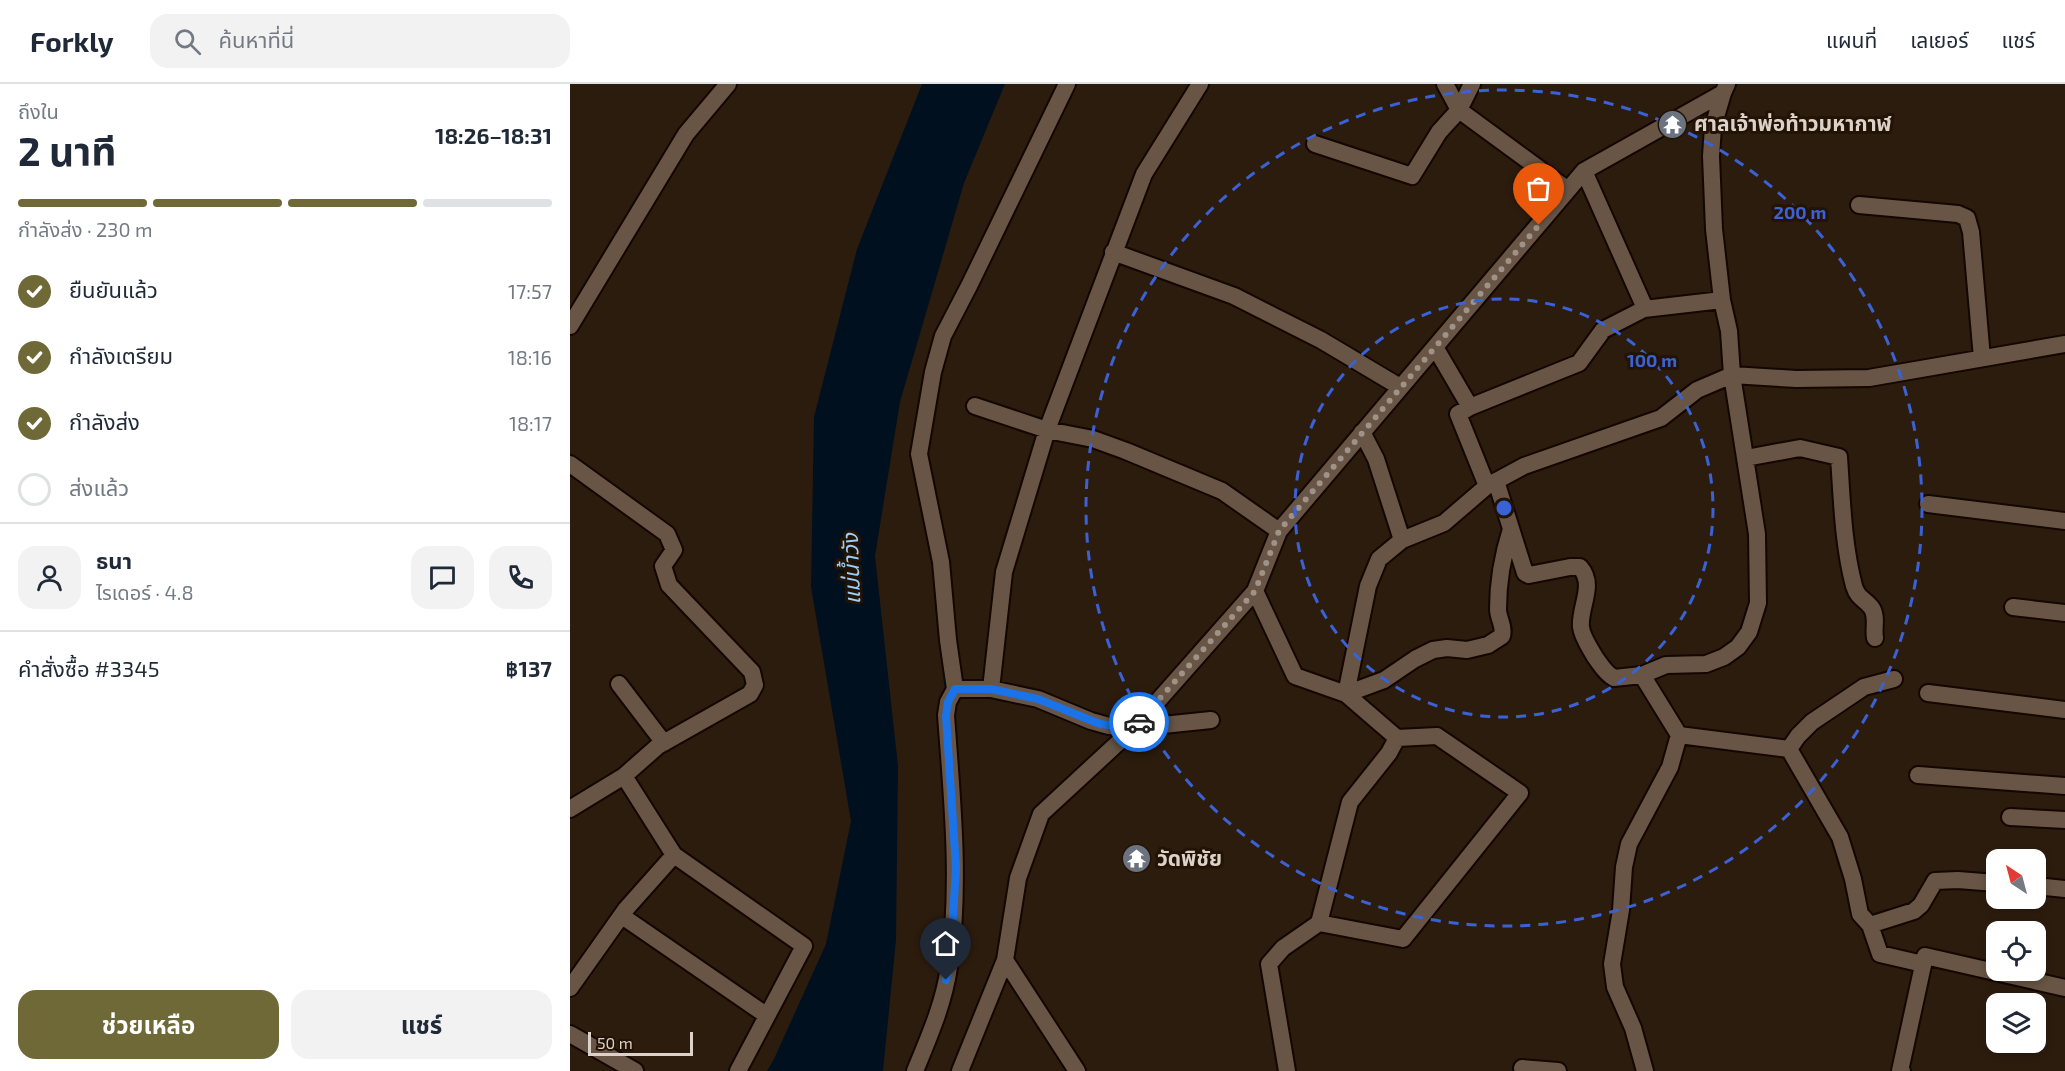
<!DOCTYPE html>
<html lang="th">
<head>
<meta charset="utf-8">
<style>
	:root { --surface:#fff; --page:#f2f2f3; --text:#1f2937; --muted:#747a83; --line:#e0e1e3; --accent:#6e6937 }
	body { margin:0; font-family:"Exo 2","Noto Sans Thai",sans-serif; background:var(--page); color:var(--text); height:100vh; display:flex; flex-direction:column; font-size:22px; white-space:nowrap }
	* { box-sizing:border-box; margin:0 }
	p { font-size:20px; color:var(--muted) }
	.icon { flex:none; width:33px; height:33px; fill:none; stroke:currentColor; stroke-width:2; stroke-linecap:round; stroke-linejoin:round }
	.map { position:relative; flex:1; overflow:hidden }
	.drawer { display:flex; flex-direction:column; background:var(--surface); width:570px }
	.drawer>* { flex:none }
	.needle { width:39px; rotate:324deg }
	.fabs { position:absolute; left:1416px; top:765px; display:grid; gap:12px }
	.fabs a { display:grid; place-items:center; width:60px; height:60px; border-radius:12px; background:var(--surface); box-shadow:0 3px 9px #0003; font-size:30px }
	.scale { position:absolute; left:18px; bottom:15px; width:105px; box-sizing:border-box; padding-left:6px; border:3px solid #ddd2c9; border-top:0; font-size:16px; line-height:21px; white-space:nowrap; color:#ddd2c9; -webkit-text-stroke:4px #221305; paint-order:stroke }
	.pin { position:absolute; display:grid; place-items:center; width:51px; height:51px; color:#fff; margin:-62px -26px; border-radius:50% 50% 50% 0; rotate:-45deg; box-shadow:0 0 6px #0007 }
	.pin .icon { rotate:45deg }
	.courier { position:absolute; display:grid; place-items:center; width:60px; height:60px; margin:-30px; border:4px solid #1a73e8; border-radius:50%; background:#fff; color:#222; box-shadow:0 2px 8px #0007 }
	.summary em { font-style:normal; font-weight:700 }
	.summary div { display:flex; flex-direction:column-reverse }
	.summary { display:flex; align-items:center; justify-content:space-between; height:102px; padding:0 18px }
	h1 { font-size:39px; font-weight:700; line-height:45px }
	.bar { display:grid; grid-template-columns:repeat(4,1fr); gap:9px 6px; align-content:center; height:72px; padding:0 18px }
	.bar i { height:8px; border-radius:4px; background:var(--line) }
	.bar .selected { background:var(--accent) }
	.bar p { grid-column:span 4 }
	.line { display:flex; align-items:center; gap:15px; padding:0 18px; border-top:2px solid var(--line) }
	.line div { flex:1 }
	.round { display:grid; place-items:center; flex:none; width:63px; height:63px; border-radius:18px; background:var(--page) }
	ol { padding:0 18px; list-style:none }
	li { display:flex; align-items:center; gap:18px; height:66px }
	li p { margin-inline-start:auto }
	li .icon { padding:6px; border-radius:50%; background:var(--accent); color:#fff; stroke-width:4 }
	li:last-child { color:var(--muted) }
	li i { width:33px; height:33px; border:3px solid var(--line); border-radius:50% }
	.button { display:flex; gap:12px; margin-top:auto; padding:12px 18px }
	.button a { flex:1; height:69px; border-radius:18px; background:var(--accent); color:#fff; font-size:24px; font-weight:700; line-height:69px; text-align:center }
	.button a+a { background:var(--page); color:var(--text) }
	header { display:flex; align-items:center; gap:36px; box-sizing:border-box; height:84px; padding:0 30px; background:var(--surface); border-bottom:2px solid var(--line) }
	header strong { font-size:28px }
	nav { display:flex; gap:33px; margin-inline-start:auto; font-size:21px }
	.search { width:420px; height:54px; background:var(--page); display:flex; align-items:center; gap:15px; box-sizing:border-box; padding:0 21px; border-radius:18px; color:var(--muted); font-size:22px }
	main { display:flex; flex:1; min-height:0 }
	.map>svg:first-child { display:block }
	.water { fill:#00101f }
	.lines { fill:none; stroke-linecap:round; stroke-linejoin:round }
	.minor-casing { stroke:#140600; stroke-width:20 }
	.minor { stroke:#685545; stroke-width:16 }
	.done { stroke:#9f9288; stroke-width:6; stroke-dasharray:0 10.8 }
	.route { stroke:#1a73e8; stroke-width:8 }
	.ring { fill:none; stroke:#3a62d6; stroke-width:3; stroke-dasharray:10 8 }
	.labels { text-anchor:middle; stroke-width:6; stroke-linejoin:round; paint-order:stroke }
	.poi-label { font-size:21px; font-weight:bold; fill:#ddd2c9; stroke:#221305; text-anchor:start }
	.water-label { font-size:22px; font-style:italic; fill:#9acff9; stroke:#221305 }
	.centre { fill:#3a62d6; stroke:#221305; stroke-width:3 }
	.ring-label { font-size:18px; text-anchor:middle; font-weight:bold; fill:#3a62d6; stroke:#221305; stroke-width:6; stroke-linejoin:round; paint-order:stroke }
</style>
</head>
<body>
<header>
<strong>Forkly</strong>
<div class="search"><svg class="icon" aria-label="search" viewBox="0 0 24 24"><circle cx="10" cy="10" r="6"/><path d="M15 15l6 6"/></svg>ค้นหาที่นี่</div>
<nav><a>แผนที่</a><a>เลเยอร์</a><a>แชร์</a></nav>
</header>
<main>
<section class="drawer">
<div class="summary"><div><h1>2 นาที</h1><p>ถึงใน</p></div><em>18:26–18:31</em></div>
<div class="bar"><i class="selected"></i><i class="selected"></i><i class="selected"></i><i></i><p>กำลังส่ง · 230 m</p></div>
<ol>
<li><svg class="icon" aria-label="check" viewBox="0 0 24 24"><path d="M5 12l5 5 9-10"/></svg>ยืนยันแล้ว<p>17:57</p></li>
<li><svg class="icon" aria-label="check" viewBox="0 0 24 24"><path d="M5 12l5 5 9-10"/></svg>กำลังเตรียม<p>18:16</p></li>
<li><svg class="icon" aria-label="check" viewBox="0 0 24 24"><path d="M5 12l5 5 9-10"/></svg>กำลังส่ง<p>18:17</p></li>
<li><i></i>ส่งแล้ว</li>
</ol>
<div class="line" style="height:108px"><a class="round"><svg class="icon" aria-label="person" viewBox="0 0 24 24"><circle cx="12" cy="8" r="4"/><path d="M4 21q1-7 8-7t8 7"/></svg></a><div><b>ธนา</b><p>ไรเดอร์ · 4.8</p></div><a class="round"><svg class="icon" aria-label="chat" viewBox="0 0 24 24"><path d="M4 5h16v11H9l-5 4z"/></svg></a><a class="round"><svg class="icon" aria-label="phone" viewBox="0 0 24 24"><path d="M5 4h4l2 5-3 2q2 4 5 5l2-3 5 2v4C11 20 4 13 5 4z"/></svg></a></div>
<div class="line" style="height:78px"><div>คำสั่งซื้อ #3345</div><b>฿137</b></div>
<div class="button"><a>ช่วยเหลือ</a><a>แชร์</a></div>
</section>
<div class="map">
<svg width="1495" height="987" viewBox="0 0 1495 987">
	<rect width="100%" height="100%" fill="#2c1c0e"/>
	<path class="water" d="M352 0H435L394 99 330 318 305 472 328 682 326 856 313 987H197L204 975 256 860 281 737 241 503 244 333 287 165Z"/>
	<g class="lines">
		<defs>
			<path id="minor" d="M630 0 574 90 477 346 434 488 421 605 468 615 521 637 539 642 564 644 641 636
				M875 0 889 26 998 106
				M745 60 842 92 869 48 889 26 902 0
				M1289 121 1388 130 1397 134 1401 148 1412 274
				M543 168 664 212 751 256 830 303
				M1074 225 1152 216
				M0 242 116 50 158 0
				M865 263 900 323 1009 279 1033 246 1074 225V222L1014 87
				M405 322 477 346 523 355 556 367 652 407 709 447
				M900 323 888 330 917 402
				M792 348 806 375 832 456
				M1176 374 1230 364 1269 373C1272 416 1273 460 1284 502 1288 515 1294 514 1301 523 1308 532 1303 544 1305 554
				M0 380 97 450 104 466 93 482 99 501 182 588 185 601 180 610 88 662 54 692 0 725
				M926 397 955 489 959 491 1000 483H1010C1026 501 1009 523 1011 543 1012 553 1020 564 1025 573 1031 581 1035 589 1044 594L1072 591
				M1358 420 1495 437
				M685 507 725 592 776 610 827 654 867 652 950 709 833 855 749 839 780 718 819 669 827 654
				M1443 523 1495 529
				M49 600 94 659
				M385 605H421
				M1358 609 1495 626
				M776 610 798 502 809 475 832 456 874 439 917 402 954 382 1091 334 1127 306 1162 291 1226 295 1299 294 1495 260
				M776 610 814 596 845 575 863 566 877 564 897 566 918 561 932 552C935 542 928 535 928 525 928 498 933 470 941 445
				M1109 651 1219 665 1270 753 1283 795 1290 830 1300 841 1310 870 1353 880
				M1219 665 1228 652 1242 638 1294 603 1324 595
				M1348 691 1495 702
				M1440 733 1495 736
				M104 771 234 862 168 987
				M1466 802 1495 805
				M52 832 196 931
				M1300 841 1344 827 1351 821 1365 797 1388 796 1426 799
				M435 876 507 987
				M0 904 56 825 104 771 54 692
				M0 950 65 987
				M952 984 988 987
				M345 987C359 953 374 919 379 883 391 799 382 715 376 631L378 618 385 605 378 556 371 478 349 370 363 288 373 252 399 202 497 0
				M390 987 435 876 448 794 471 730 564 644 685 507 709 447 1014 87 1153 9 1157 0
				M717 987 699 880 713 864 749 839
				M1075 987 1063 944 1045 903 1042 880 1051 826 1054 783 1059 760 1100 683 1109 651 1072 591 1096 581 1136 580 1154 573 1168 563 1179 548 1188 519 1187 450 1162 291 1159 247 1152 216 1144 145 1141 72 1143 43 1153 9
				M1332 987H1330L1355 872 1495 904"/>
		</defs>
		<use href="#minor" class="minor-casing"/>
		<use href="#minor" class="minor"/>
	</g>
	<g class="lines">
		<path class="done" d="M569 638 685 507 709 447 969 141"/>
		<path class="route" d="M376 896 380 882 386 784 376 632 378 618 385 605H421L468 615 530 640 564 644 569 638"/>
	</g>
	<g class="ring">
		<circle cx="934" cy="424" r="209"/>
		<circle cx="934" cy="424" r="418"/>
	</g>
	<defs>
		<symbol id="temple-disc" viewBox="-11 -11 22 22"><circle r="9.5" fill="#6b7280" stroke="#221305"/><path d="M0-6L5-2H3V0L6.5 2.5H4V6H1.5V3h-3V6H-4V2.5H-6.5L-3 0V-2H-5Z" fill="#fff"/></symbol>
	</defs>
	<g fill-rule="evenodd">
		<use href="#temple-disc" x="1086" y="24" width="33" height="33"/>
		<use href="#temple-disc" x="550" y="758" width="33" height="33"/>
	</g>
	<g class="labels">
		<g class="poi-label">
			<text x="1124" y="47">ศาลเจ้าพ่อท้าวมหากาฬ</text>
			<text x="587" y="782">วัดพิชัย</text>
		</g>
		<g class="water-label">
			<text transform="translate(281 485) rotate(-92)" y="8">แม่น้ำวัง</text>
		</g>
	</g>
	<circle cx="934" cy="424" r="9" class="centre"/>
	<g class="ring-label">
		<text x="1230" y="135">200 m</text>
		<text x="1082" y="283">100 m</text>
	</g>
</svg>
<div class="fabs">
<a><svg class="needle" viewBox="-14 -14 28 28"><path d="M0-13l5 13h-10z" fill="#e53935"/><path d="M0 13l5-13h-10z" fill="#747a83"/></svg></a>
<a><svg class="icon" aria-label="locate" viewBox="0 0 24 24"><circle cx="12" cy="12" r="6"/><path d="M12 2v4M12 18v4M2 12h4M18 12h4"/></svg></a>
<a><svg class="icon" aria-label="layers" viewBox="0 0 24 24"><path d="M12 4l9 5-9 5-9-5zM3 14l9 5 9-5"/></svg></a>
</div>
<div class="scale">50 m</div>
<div class="pin" style="left:969px;top:141px;background:#ea580c"><svg class="icon" aria-label="bag" viewBox="0 0 24 24"><path d="M5 8h14l-1 12H6zM9 8a3 3 0 0 1 6 0"/></svg></div>
<div class="pin" style="left:376px;top:896px;background:#1f2937"><svg class="icon" aria-label="home" viewBox="0 0 24 24"><path d="M3 11l9-7 9 7M6 9v11h12V9"/></svg></div>
<div class="courier" style="left:569px;top:638px"><svg class="icon" aria-label="car" viewBox="0 0 24 24"><path d="M5 17H2v-5l4-1 3-4h7l3 4 3 1v5h-3M9 17h6M6 11h13"/><circle cx="7" cy="17" r="2"/><circle cx="17" cy="17" r="2"/></svg></div>
</div>
</main>
</body>
</html>
